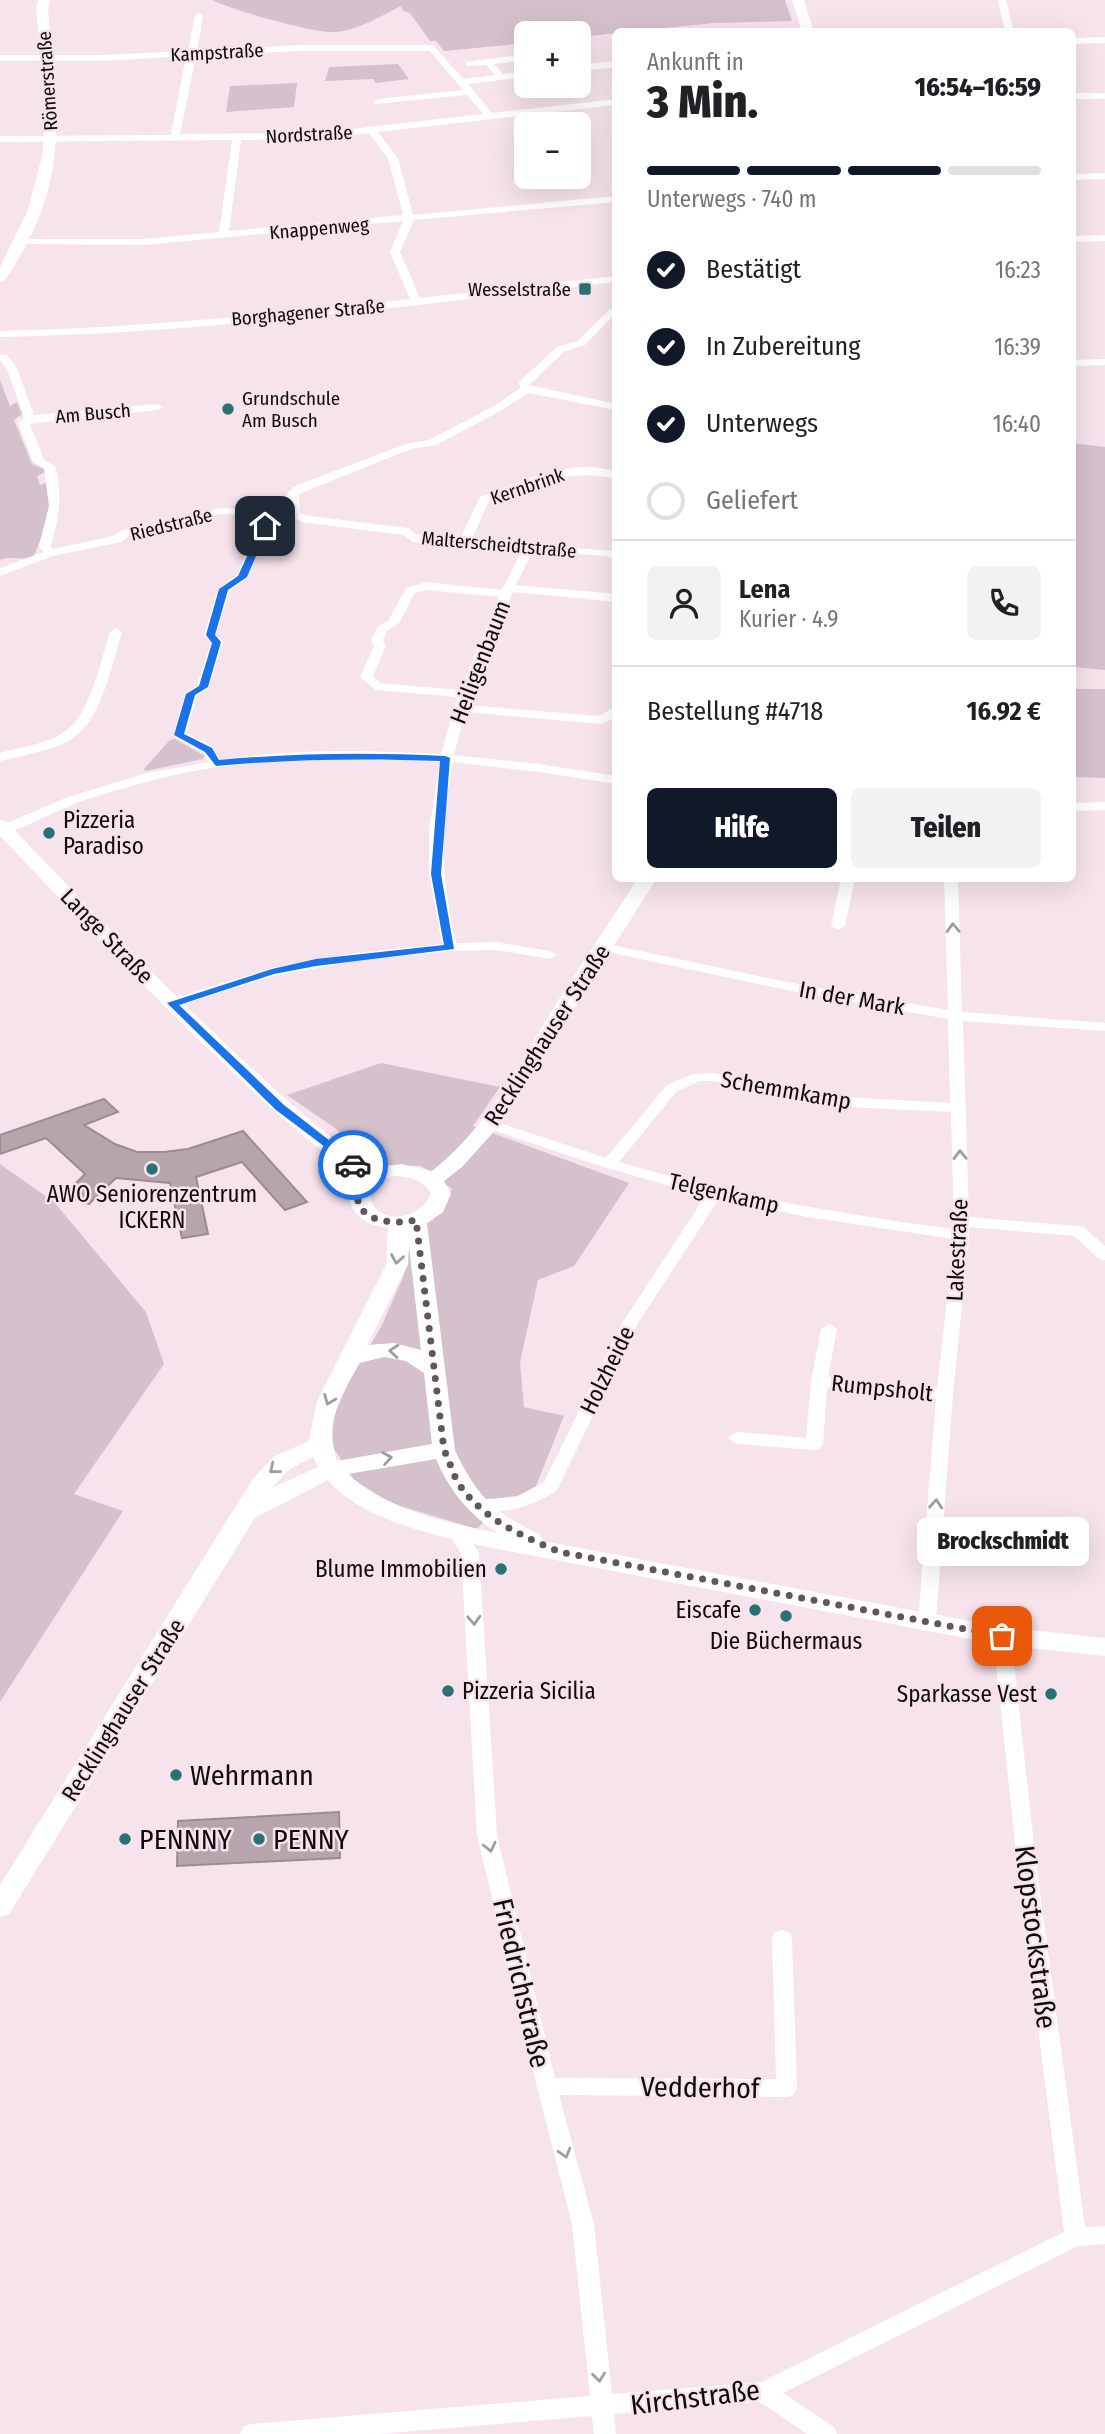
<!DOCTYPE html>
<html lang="de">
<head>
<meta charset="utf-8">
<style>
	:root { --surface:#fff; --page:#f2f2f2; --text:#202124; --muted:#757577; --line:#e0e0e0; --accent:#111827 }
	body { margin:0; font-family:"Fira Sans Condensed",sans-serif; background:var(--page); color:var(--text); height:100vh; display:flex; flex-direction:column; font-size:26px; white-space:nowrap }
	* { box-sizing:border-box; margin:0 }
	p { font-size:23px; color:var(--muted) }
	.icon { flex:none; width:38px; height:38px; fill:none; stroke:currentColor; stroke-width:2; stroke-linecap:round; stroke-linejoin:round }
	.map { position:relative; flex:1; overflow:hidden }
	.details { position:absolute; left:612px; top:28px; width:464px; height:854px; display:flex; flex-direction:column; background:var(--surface); border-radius:10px; box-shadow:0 7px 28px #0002 }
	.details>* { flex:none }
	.tools { position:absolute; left:514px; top:21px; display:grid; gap:14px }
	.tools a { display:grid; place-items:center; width:77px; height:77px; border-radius:10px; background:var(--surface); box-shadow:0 7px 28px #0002; font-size:35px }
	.pin { position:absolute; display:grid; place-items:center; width:60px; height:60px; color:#fff; margin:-30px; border-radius:14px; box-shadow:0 4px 10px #0006 }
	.courier { position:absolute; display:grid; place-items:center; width:70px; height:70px; margin:-35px; border:5px solid #1a73e8; border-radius:50%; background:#fff; color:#222; box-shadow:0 2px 9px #0007 }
	.bubble { position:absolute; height:49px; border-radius:10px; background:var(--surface); box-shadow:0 7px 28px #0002; font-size:23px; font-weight:800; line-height:49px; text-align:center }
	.overview em { font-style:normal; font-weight:800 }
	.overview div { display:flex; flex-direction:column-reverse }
	.overview { display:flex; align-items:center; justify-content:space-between; height:119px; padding:0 35px }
	h1 { font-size:46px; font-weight:800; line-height:52px }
	.bar { display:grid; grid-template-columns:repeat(4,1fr); gap:10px 7px; align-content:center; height:84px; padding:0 35px }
	.bar i { height:9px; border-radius:5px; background:var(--line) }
	.bar .on { background:var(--accent) }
	.bar p { grid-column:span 4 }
	.line { display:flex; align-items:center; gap:18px; padding:0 35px; border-top:2px solid var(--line) }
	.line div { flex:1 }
	.round { display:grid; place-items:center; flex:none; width:74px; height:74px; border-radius:10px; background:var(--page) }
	ol { padding:0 35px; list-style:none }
	li { display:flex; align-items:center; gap:21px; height:77px }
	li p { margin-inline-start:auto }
	li .icon { padding:7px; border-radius:50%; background:var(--accent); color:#fff; stroke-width:4 }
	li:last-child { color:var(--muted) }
	li i { width:38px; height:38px; border:4px solid var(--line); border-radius:50% }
	.button { display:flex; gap:14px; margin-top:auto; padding:14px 35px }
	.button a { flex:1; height:80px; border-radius:10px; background:var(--accent); color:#fff; font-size:28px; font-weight:800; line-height:80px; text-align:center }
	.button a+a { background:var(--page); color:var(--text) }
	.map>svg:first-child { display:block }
	.green { fill:#d5c1cb }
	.building { fill:#b7a5ae; stroke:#9d8b94; stroke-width:2 }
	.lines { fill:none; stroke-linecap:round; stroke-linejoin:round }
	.street { fill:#fff; fill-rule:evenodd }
	.secondary { fill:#fff; fill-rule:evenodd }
	.oneway { stroke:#9f9d9e }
	.route { fill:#1a73e8 }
	.done { stroke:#60565b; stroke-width:7; stroke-dasharray:0 12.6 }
	.poi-dot { fill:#287273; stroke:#f6e3ec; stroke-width:2.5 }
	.labels { text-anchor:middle; stroke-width:5; stroke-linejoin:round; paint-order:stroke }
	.far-street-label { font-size:19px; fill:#100a0d; stroke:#f6e3ec }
	.far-poi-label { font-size:19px; fill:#100a0d; stroke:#f6e3ec; text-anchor:end }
	.street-label { font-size:23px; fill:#100a0d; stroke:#f6e3ec }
	.poi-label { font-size:23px; fill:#100a0d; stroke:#f6e3ec; text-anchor:end }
	.near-poi-label { font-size:28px; fill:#100a0d; stroke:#f6e3ec; text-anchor:start }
	.near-street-label { font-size:28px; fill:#100a0d; stroke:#f6e3ec }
</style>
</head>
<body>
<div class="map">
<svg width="1105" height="2434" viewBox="0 0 1105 2434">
	<rect width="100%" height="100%" fill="#f6e3ec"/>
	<path class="green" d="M212 0H785L792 21 713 23 579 37V33H527V43L444 51 436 41H430L410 13 403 11 401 6C381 16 357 31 334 32 314 33 231 10 212 0Z
		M398 64 409 79 376 83 373 79 325 81 329 67Z
		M297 83 294 107 226 112 230 86Z
		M0 380 10 406 17 402 22 414 14 420 32 464 44 469 45 472 37 476 40 485 48 482 51 512 34 556C22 562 12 555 0 560Z
		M1073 443 1105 447V670L1073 667Z
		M1073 689H1105V778L1073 777Z
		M175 739 205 756 203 759 145 771 144 769 170 740Z
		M381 1063 500 1087 473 1126 629 1183 574 1266 538 1280 520 1362 524 1407 564 1416 536 1486 526 1495 505 1497 477 1529 390 1503 354 1480 333 1447 329 1426 348 1384 382 1325 404 1275 408 1229C438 1223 439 1215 452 1189L421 1166 388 1165 287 1095Z
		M0 1164 54 1202 146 1312 164 1364 74 1494 123 1511 0 1702Z"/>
	<path class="building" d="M104 1099 118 1112 84 1125 115 1144 137 1152H164L188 1149 243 1131 307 1202 285 1210 242 1162 196 1177 208 1234 182 1238 170 1183 116 1178 89 1204 64 1195 85 1174 46 1138 0 1154V1135Z
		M339 1812 340 1858 177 1866 178 1821Z"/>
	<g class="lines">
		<path class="street" d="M998 0H1006L1014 32H1005Z
			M199 13 203 16 197 51 300 45H433L463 79 495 75 486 65 466 66V62L527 54V60L494 64 503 74 527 71V77L468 84 492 113 616 99V105L378 132 398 158 413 215 616 196V202L414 220 400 252 420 298 616 276V282C411 305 207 333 0 337V331C137 328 274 314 410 299L390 252 403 221 144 245 17 244 16 242 21 239H144L219 232 232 140 0 142V136L171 135 186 56 103 61H0V55H103L188 51 195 16ZM300 51H430L463 90 378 99 373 102 375 104 467 95 483 114 316 133 180 134 196 56ZM369 133 388 158 403 215 229 231 241 140 316 139Z
			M1105 37V43L1073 44V38Z
			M616 61V67L579 71V65Z
			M1073 93H1105V99H1073Z
			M1105 173V179L1073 180V174Z
			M1105 235V241L1073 242V236Z
			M616 304V313L585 345 565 351 529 385 616 404V410L528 393 504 409 436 445 411 449 299 494 300 512 304 515 408 528 417 535 460 539 480 497C521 482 572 456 616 472V479C570 467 532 486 489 501L471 541 616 551V560L608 556 533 551 516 585 616 594V602L513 592 467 705 599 716 616 706V718L600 724 465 712 454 755 539 764 616 776V784L539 772 453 762C439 831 441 875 456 943L496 942 550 951 557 955 550 959 496 950 450 951 355 961 274 976 177 1006H167L165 1003 167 1000 272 968 355 953 442 944 429 873V830L440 762C343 756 240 756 146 782 122 789 97 795 74 804 50 814 25 828 0 835V826L68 797 147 773 209 762 203 753 173 735 185 694 197 685 211 643 204 635 218 589 237 575 258 525 232 514H220L130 535 121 542 53 556 0 576V568L43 552 39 546 49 506 44 468 33 462 18 423 24 418 7 369 0 360V355H7L17 368 34 415 157 404 163 407 157 410 30 424 44 460 55 466C63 495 59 517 51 546L53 549 113 536 122 530 220 508 238 509 270 523 248 577 230 591 216 634 223 642 209 687 197 696 186 733 213 747 220 760C293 748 368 750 441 754L457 697 376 690 360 677 374 646 371 640 378 626 388 621 406 588 427 582 502 590 522 550 500 551 413 542 404 535 301 522 288 513 287 494 293 487 405 444 429 440 496 405 520 388 519 382 557 347 577 341ZM427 590 499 597 460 690 380 683 373 676 386 646 383 640 387 631 399 623 415 593Z
			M1105 359V365L1073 366V360Z
			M116 628 122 632C113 661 102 716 77 735 56 751 25 755 0 761V753C22 747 48 744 67 730 90 714 101 659 110 632Z
			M1105 802V810L1073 811V803Z
			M841 878H855L845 926 838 930 831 926Z
			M944 878H958L962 1012 1105 1023V1031L963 1021 969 1217 1078 1226 1084 1227 1105 1246V1260L1099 1259 1074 1236 970 1227 953 1394 936 1621 933 1626H921L918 1621 936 1399 827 1388 823 1444 820 1448 814 1450 738 1444 732 1442 729 1438 732 1434 738 1432 806 1438 811 1382 821 1329 829 1324 837 1329 828 1377 937 1388 954 1239 807 1217 719 1199 638 1323 557 1490C533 1507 500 1517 471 1508L468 1504 471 1500 516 1497 544 1482 622 1323 706 1195C631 1177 559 1153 487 1128L484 1125 487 1122H497L606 1158 667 1085 693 1074 715 1073 827 1096 950 1103 948 1019 787 990 603 951 596 947 598 944 603 943 787 982 948 1010ZM700 1081H715L827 1106 951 1112 954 1229C840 1214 729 1195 619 1162L677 1091Z
			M456 1526 462 1528 479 1553 497 1835 555 2078 776 2079 772 1938 775 1932 782 1930 789 1932 792 1938 797 2088 794 2094 787 2097 559 2095 594 2224 612 2394 761 2382 1064 2232 1017 1862 993 1636 996 1631H1008L1011 1636 1036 1862 1085 2227 1105 2226V2244L1078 2246 783 2393 834 2427 837 2434H807L760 2402 614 2414 616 2434H594L592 2416 378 2434H240L243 2427 251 2424 590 2396 572 2224 537 2087 477 1835 461 1554 447 1532 450 1528Z"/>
		<path class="secondary" d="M38 0H50L48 10C58 119 71 183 5 280L0 281V267L28 210 42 156 46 106 36 10Z
			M792 0H804L814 32H802Z
			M0 820 6 821C74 892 141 963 212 1031 264 1080 315 1128 374 1169L401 1164 432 1171C487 1128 517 1067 553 1009 580 965 610 922 638 878H657L499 1126 462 1167 444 1181 451 1194 443 1212 427 1223 455 1450C476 1495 494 1514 540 1534L543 1541 1002 1627 1105 1638V1656L1002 1645 487 1547C438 1536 362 1521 328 1480L255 1518 9 1914 0 1917V1885L252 1480 273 1457 309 1441 317 1401 386 1265 388 1228C365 1225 350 1215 348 1191L359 1178C301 1138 252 1091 201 1042 132 975 66 905 0 836ZM394 1176C410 1177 423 1179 431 1194 419 1222 373 1227 369 1192L378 1182ZM409 1246 421 1350 394 1343 367 1345 408 1265ZM384 1357 406 1361 424 1373 432 1444 337 1461C324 1422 341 1397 359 1363ZM313 1457 318 1467 271 1488 290 1469ZM436 1459C449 1490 469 1515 498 1533 447 1523 387 1510 348 1474Z"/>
	</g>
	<defs><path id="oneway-chevron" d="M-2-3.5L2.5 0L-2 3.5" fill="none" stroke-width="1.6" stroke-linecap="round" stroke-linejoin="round" transform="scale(1.75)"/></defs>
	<g class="oneway">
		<use href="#oneway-chevron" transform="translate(953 928) rotate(-92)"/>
		<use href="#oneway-chevron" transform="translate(960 1155) rotate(-91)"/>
		<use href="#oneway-chevron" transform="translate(397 1259) rotate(100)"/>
		<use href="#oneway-chevron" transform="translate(394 1351) rotate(-175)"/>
		<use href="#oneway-chevron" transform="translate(329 1400) rotate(112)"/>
		<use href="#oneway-chevron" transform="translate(387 1458) rotate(-9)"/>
		<use href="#oneway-chevron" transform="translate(274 1469) rotate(141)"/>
		<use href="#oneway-chevron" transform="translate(936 1504) rotate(-85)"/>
		<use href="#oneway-chevron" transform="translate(474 1620) rotate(87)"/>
		<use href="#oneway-chevron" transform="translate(490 1847) rotate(77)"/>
		<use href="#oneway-chevron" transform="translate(565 2153) rotate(74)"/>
		<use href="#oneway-chevron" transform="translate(599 2377) rotate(84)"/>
	</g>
	<path class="route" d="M262 524 269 526 247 577 228 590 215 635 221 642 208 687 195 695 184 734 212 748 219 760C295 753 369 752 445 756L450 758 441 874 454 949 316 966 274 974 179 1005 284 1105 357 1162V1167L353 1168 276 1110 167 1003 272 969 316 959 444 945 431 874 440 761C365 758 291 759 216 766L205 752 174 735 186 694 199 686 212 643 206 635 219 589 238 576Z"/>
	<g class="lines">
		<path class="done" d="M353 1165 371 1177 358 1191C353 1222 394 1225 416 1220L444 1450C449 1460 452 1471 457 1481 480 1518 522 1536 560 1552L1002 1636"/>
	</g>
	<g class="poi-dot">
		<rect x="578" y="282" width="14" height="14" rx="3.5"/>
		<circle cx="228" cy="409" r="7"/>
		<circle cx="49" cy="833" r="7"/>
		<circle cx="152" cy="1169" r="7"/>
		<circle cx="501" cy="1569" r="7"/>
		<circle cx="755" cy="1610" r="7"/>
		<circle cx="786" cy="1616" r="7"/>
		<circle cx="448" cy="1691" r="7"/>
		<circle cx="1051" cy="1694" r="7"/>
		<circle cx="176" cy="1775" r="7"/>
		<circle cx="125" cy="1839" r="7"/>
		<circle cx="259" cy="1839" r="7"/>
	</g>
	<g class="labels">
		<g class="far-street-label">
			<text transform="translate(217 52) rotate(-3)" y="7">Kampstraße</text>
			<text transform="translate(47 81) rotate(-94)" y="7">Römerstraße</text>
			<text transform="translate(309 134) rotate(-3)" y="7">Nordstraße</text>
			<text transform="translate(319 228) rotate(-5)" y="7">Knappenweg</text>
			<text transform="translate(308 312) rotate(-5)" y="7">Borghagener Straße</text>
			<text transform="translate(93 413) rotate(-5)" y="7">Am Busch</text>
			<text transform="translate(527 486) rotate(-19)" y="7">Kernbrink</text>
			<text transform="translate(171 524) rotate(-14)" y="7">Riedstraße</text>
			<text transform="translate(499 544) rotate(5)" y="7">Malterscheidtstraße</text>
		</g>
		<g class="far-poi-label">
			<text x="571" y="296">Wesselstraße</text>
			<text x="242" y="405" text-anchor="start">Grundschule<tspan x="242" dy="22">Am Busch</tspan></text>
		</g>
		<g class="street-label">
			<text transform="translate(480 662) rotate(-69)" y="8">Heiligenbaum</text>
			<text transform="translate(107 936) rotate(46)" y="8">Lange Straße</text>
			<text transform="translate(852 998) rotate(10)" y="8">In der Mark</text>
			<text transform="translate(547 1035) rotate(-57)" y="8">Recklinghauser Straße</text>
			<text transform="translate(786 1090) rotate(10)" y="8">Schemmkamp</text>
			<text transform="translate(724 1193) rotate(13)" y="8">Telgenkamp</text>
			<text transform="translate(957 1250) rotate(-87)" y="8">Lakestraße</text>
			<text transform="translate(607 1370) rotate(-64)" y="8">Holzheide</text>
			<text transform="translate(882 1388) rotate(6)" y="8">Rumpsholt</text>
			<text transform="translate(123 1710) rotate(-58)" y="8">Recklinghauser Straße</text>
		</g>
		<g class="poi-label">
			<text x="63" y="828" text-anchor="start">Pizzeria<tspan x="63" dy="26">Paradiso</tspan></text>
			<text x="152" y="1202" text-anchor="middle">AWO Seniorenzentrum<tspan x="152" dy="26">ICKERN</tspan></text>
			<text x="487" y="1577">Blume Immobilien</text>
			<text x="741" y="1618">Eiscafe</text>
			<text x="786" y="1649" text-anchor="middle">Die Büchermaus</text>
			<text x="462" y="1699" text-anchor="start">Pizzeria Sicilia</text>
			<text x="1037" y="1702">Sparkasse Vest</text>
		</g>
		<g class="near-poi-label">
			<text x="190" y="1785">Wehrmann</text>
			<text x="139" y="1849">PENNNY</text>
			<text x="273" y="1849">PENNY</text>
		</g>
		<g class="near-street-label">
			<text transform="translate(1036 1937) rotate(83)" y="10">Klopstockstraße</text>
			<text transform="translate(522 1983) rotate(77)" y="10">Friedrichstraße</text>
			<text transform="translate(700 2087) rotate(1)" y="10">Vedderhof</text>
			<text transform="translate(695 2397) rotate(-7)" y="10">Kirchstraße</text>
		</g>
	</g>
</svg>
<div class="tools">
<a>+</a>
<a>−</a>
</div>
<div class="pin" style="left:1002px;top:1636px;background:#ea580c"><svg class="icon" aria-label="bag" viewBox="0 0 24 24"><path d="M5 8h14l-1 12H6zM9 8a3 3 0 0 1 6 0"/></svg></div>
<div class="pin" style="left:265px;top:526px;background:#1f2937"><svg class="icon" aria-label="home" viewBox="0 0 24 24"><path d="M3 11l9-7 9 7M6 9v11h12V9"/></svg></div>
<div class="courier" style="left:353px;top:1165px"><svg class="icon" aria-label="car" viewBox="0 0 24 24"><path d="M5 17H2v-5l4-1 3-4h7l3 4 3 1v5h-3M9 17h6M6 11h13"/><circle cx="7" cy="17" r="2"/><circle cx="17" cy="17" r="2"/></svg></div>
<div class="bubble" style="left:917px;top:1517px;width:172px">Brockschmidt</div>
<section class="details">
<div class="overview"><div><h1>3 Min.</h1><p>Ankunft in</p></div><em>16:54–16:59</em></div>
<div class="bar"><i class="on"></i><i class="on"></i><i class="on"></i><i></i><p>Unterwegs · 740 m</p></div>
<ol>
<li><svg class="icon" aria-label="check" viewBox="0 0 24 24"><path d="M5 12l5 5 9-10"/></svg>Bestätigt<p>16:23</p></li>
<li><svg class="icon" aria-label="check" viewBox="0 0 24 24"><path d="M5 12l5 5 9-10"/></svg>In Zubereitung<p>16:39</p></li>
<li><svg class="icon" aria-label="check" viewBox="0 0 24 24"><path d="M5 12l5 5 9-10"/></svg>Unterwegs<p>16:40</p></li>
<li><i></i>Geliefert</li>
</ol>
<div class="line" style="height:126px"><a class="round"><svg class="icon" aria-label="person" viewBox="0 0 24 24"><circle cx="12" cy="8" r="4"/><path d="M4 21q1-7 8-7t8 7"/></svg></a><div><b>Lena</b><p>Kurier · 4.9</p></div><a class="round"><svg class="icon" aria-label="phone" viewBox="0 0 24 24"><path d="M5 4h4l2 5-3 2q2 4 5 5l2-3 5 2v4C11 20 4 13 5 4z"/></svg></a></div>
<div class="line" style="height:91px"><div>Bestellung #4718</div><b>16.92 €</b></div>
<div class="button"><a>Hilfe</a><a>Teilen</a></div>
</section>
</div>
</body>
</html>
